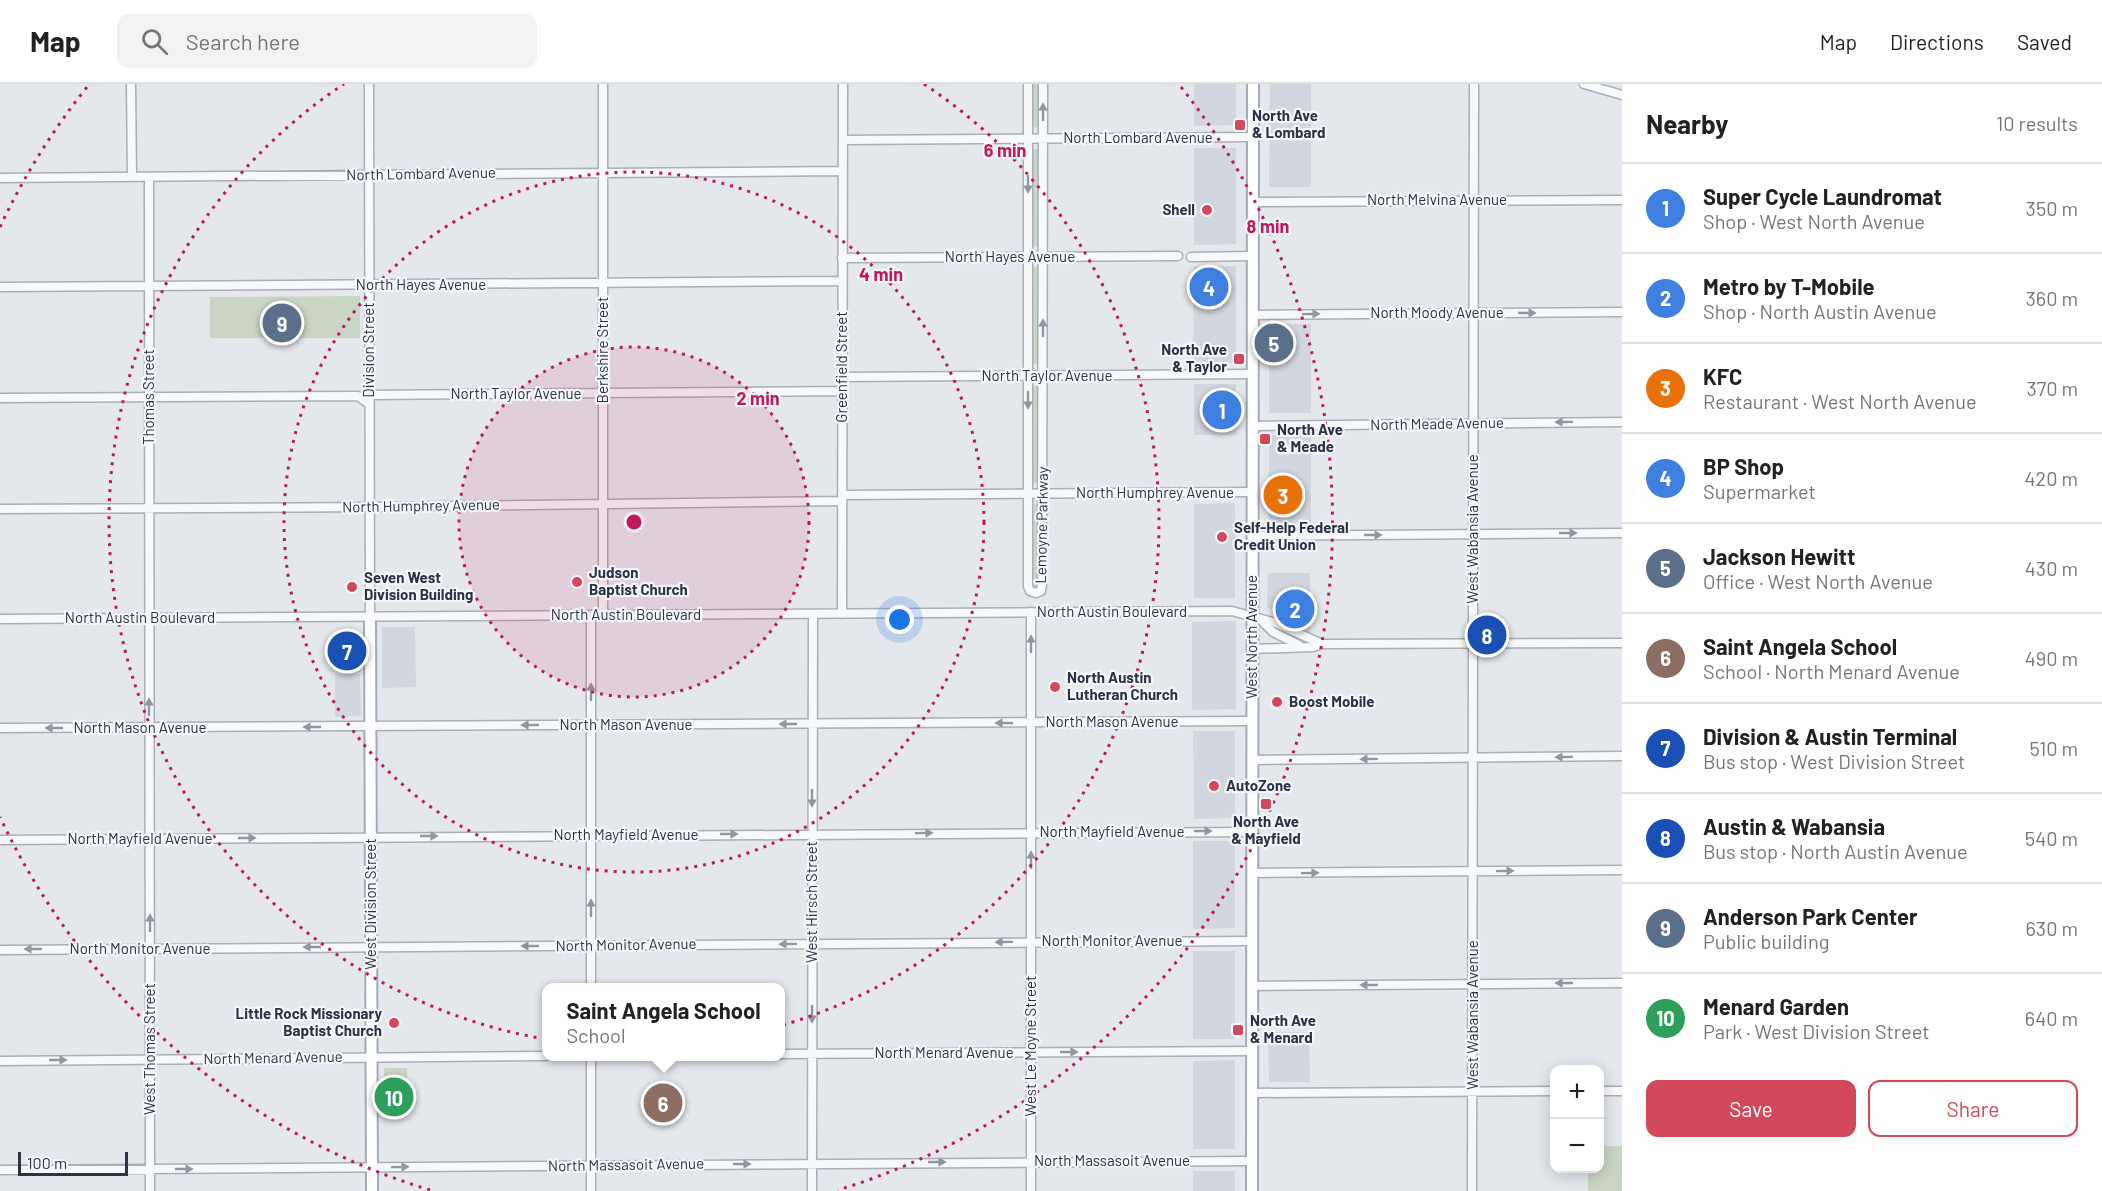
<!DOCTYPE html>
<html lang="en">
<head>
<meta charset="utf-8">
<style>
  :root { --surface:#fff; --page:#f2f2f2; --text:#222; --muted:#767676; --line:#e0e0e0; --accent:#d1495b }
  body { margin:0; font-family:Barlow,sans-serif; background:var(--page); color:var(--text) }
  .controls { position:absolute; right:18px; bottom:18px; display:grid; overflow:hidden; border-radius:12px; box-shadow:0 3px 15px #0003 }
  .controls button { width:54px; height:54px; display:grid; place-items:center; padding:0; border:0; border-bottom:2px solid var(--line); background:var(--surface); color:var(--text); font:30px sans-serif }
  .scale { position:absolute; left:18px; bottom:15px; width:110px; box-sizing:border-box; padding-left:6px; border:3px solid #2b3445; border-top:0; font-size:16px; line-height:21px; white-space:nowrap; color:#2b3445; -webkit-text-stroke:4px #f4f6f9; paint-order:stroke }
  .you { position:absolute; left:900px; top:536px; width:21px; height:21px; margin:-15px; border:4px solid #fff; border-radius:50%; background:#1a73e8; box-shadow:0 0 0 9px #1a73e833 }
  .badge { display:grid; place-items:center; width:39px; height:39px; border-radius:50%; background:var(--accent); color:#fff; font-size:20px; font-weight:700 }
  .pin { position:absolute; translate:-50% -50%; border:3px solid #fff; box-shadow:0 2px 6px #0006 }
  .popup { position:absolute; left:542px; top:899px; width:243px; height:78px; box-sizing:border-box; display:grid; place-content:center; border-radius:12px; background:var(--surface); filter:drop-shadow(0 2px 4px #0005); font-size:20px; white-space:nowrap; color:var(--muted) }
  .popup b { font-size:22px; color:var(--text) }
  .popup::after { content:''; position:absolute; left:50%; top:100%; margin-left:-12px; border:12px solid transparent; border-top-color:var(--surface) }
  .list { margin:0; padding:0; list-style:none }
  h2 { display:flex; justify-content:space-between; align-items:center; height:78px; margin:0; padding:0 24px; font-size:26px }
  h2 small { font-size:20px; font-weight:400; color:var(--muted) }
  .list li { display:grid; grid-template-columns:39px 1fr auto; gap:18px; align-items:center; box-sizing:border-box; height:90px; padding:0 24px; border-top:2px solid var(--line) }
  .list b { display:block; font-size:22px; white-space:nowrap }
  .list p { margin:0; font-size:20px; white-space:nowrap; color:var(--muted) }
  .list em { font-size:20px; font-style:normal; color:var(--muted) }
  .actions { display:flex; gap:12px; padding:18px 24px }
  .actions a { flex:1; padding:14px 0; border:2px solid var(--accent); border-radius:12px; text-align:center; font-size:21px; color:var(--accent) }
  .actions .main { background:var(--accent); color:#fff }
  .icon { flex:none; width:33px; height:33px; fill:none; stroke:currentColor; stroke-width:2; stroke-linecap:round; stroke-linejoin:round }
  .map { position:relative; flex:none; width:1622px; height:1107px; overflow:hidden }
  header { display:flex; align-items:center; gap:36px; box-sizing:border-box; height:84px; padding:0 30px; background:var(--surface); border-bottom:2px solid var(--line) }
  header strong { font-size:28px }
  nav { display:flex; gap:33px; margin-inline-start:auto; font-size:21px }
  .search { width:420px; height:54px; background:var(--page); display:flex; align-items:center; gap:15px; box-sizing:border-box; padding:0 21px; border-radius:12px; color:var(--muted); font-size:22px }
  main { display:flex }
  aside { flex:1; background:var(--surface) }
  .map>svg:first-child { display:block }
  .built { fill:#d2d6de }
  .green { fill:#c9d6c5 }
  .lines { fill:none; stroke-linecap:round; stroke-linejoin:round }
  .minor-casing { stroke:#a9aeb7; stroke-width:11 }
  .major-casing { stroke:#a3abb8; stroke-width:14 }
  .minor { stroke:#f7f8fa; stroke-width:8 }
  .major { stroke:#fff; stroke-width:10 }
  .oneway { fill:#9196a0 }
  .ring { fill:none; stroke:#c2185b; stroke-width:3; stroke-dasharray:3 6 }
  .poi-dot { fill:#d1495b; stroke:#f4f6f9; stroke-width:2 }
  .labels { text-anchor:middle; stroke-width:4.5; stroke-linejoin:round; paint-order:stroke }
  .poi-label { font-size:15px; font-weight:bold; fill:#2b3445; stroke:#f4f6f9; text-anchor:start }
  .street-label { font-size:15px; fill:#2b3445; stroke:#f4f6f9 }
  .centre { fill:#c2185b; stroke:#f4f6f9; stroke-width:3 }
  .ring-label { font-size:18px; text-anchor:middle; font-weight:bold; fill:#c2185b; stroke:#f4f6f9; stroke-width:4.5; stroke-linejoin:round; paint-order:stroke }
</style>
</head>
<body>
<header>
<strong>Map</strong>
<div class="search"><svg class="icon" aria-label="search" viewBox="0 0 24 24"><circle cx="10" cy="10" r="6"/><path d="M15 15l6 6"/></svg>Search here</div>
<nav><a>Map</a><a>Directions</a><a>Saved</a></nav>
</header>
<main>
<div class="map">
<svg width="1622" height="1107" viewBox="0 0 1622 1107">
  <rect width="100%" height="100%" fill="#e4e7ec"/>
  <path class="built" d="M1194,0H1236V41L1194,42Z
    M1270,0H1311V103H1269Z
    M1194,64H1236V160L1194,161Z
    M1194,182H1236V279H1193Z
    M1269,240H1311V329H1269Z
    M1194,300H1236V351H1194Z
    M1269,351H1311V439H1269Z
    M1235,419V514H1194V420Z
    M1268,489H1310V549L1267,523Z
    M1236,537V625L1192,626V538Z
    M382,543H415L416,603L382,604Z
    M335,590H360L361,632L335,633Z
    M1193,647H1235V734L1194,735Z
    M1193,757H1235V844L1193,845Z
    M1193,867H1235V955H1193Z
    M1268,948H1309L1310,998H1269Z
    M1235,976V1065H1193V977Z
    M1193,1087H1235V1107H1193Z"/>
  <path class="green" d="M1033,0H1041V44L1033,43Z
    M1032,65H1041V162H1032Z
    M1032,183H1041L1040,280H1032Z
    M360,212V254H210V213Z
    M1032,302H1041L1040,399H1032Z
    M1032,420H1040L1039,503L1036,504L1032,501Z
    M384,984H407V1002L403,1003V1024L384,1025Z
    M1600,1062H1622V1107H1588V1085L1600,1084Z"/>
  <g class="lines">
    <defs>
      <path id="minor" d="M131,0L132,93
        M369,0L370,533
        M603,0V531
        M1028,0V502L1030,507L1036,509L1041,507L1042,501L1043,0
        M1584,0L1622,11
        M843,56L1253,53
        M149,93L150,1107
        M0,94L842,87
        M1253,118L1622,116
        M1191,173L1252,172
        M842,174L1178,172
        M0,203L842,197
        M1252,231L1622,228
        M842,293L1252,290
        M369,311L842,307
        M0,314L358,312L369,320
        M1252,342L1622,338
        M842,411L1252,408
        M0,425L381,423L842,417
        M1252,452L1622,449
        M842,530L843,0
        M0,535L1232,527L1276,539L1322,560
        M1262,537L1273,548L1299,561
        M1252,565L1313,563L1322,560L1622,559
        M0,644L1252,637
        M1252,676L1622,672
        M0,756L1252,748
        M1252,789L1622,786
        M0,866L1252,857
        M1252,902L1622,899
        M591,904V531
        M780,970L1252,967
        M591,972V1107
        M0,977L546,972
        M1600,1007H1622
        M1252,1009L1554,1007
        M0,1086L1252,1077
        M812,1107L813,530
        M1031,1107V528
        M1472,1107L1474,0"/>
      <path id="major" d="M370,533L372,1107
        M1252,1107L1253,0"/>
    </defs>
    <use href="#minor" class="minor-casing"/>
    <use href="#major" class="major-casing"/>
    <use href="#minor" class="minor"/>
    <use href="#major" class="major"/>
  </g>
  <defs><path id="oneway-solid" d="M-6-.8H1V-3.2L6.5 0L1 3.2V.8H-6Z" transform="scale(1.5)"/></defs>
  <g class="oneway">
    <use href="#oneway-solid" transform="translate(1043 28) rotate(-90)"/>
    <use href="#oneway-solid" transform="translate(1028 100) rotate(90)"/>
    <use href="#oneway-solid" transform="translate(1527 229)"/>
    <use href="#oneway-solid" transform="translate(1311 230) rotate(-1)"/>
    <use href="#oneway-solid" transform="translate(1043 244) rotate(-90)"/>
    <use href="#oneway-solid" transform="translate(1028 316) rotate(90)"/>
    <use href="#oneway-solid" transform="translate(1564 338) rotate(179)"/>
    <use href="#oneway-solid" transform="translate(1568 449)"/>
    <use href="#oneway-solid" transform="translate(1373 451)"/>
    <use href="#oneway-solid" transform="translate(1031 560) rotate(-90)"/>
    <use href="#oneway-solid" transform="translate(591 608) rotate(-90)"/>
    <use href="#oneway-solid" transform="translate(149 623) rotate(-90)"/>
    <use href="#oneway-solid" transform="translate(1004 639) rotate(180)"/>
    <use href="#oneway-solid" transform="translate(788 640) rotate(180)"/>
    <use href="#oneway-solid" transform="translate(530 641) rotate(180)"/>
    <use href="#oneway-solid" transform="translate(312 643) rotate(180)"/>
    <use href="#oneway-solid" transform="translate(54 644) rotate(180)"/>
    <use href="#oneway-solid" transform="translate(1564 673) rotate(179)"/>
    <use href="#oneway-solid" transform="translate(1369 675) rotate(179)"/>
    <use href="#oneway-solid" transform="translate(812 714) rotate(90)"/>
    <use href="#oneway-solid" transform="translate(1203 747)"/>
    <use href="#oneway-solid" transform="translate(924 749) rotate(-1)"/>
    <use href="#oneway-solid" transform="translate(729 750)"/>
    <use href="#oneway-solid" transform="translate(429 752)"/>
    <use href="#oneway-solid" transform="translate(247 754)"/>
    <use href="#oneway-solid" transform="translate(1031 776) rotate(-90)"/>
    <use href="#oneway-solid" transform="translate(1505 787) rotate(-1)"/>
    <use href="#oneway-solid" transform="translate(1310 789) rotate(-1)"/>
    <use href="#oneway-solid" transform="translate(591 824) rotate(-90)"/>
    <use href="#oneway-solid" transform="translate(150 839) rotate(-90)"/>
    <use href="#oneway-solid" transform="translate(1004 858) rotate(179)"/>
    <use href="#oneway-solid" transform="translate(788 860) rotate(179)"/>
    <use href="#oneway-solid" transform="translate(530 862) rotate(180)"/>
    <use href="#oneway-solid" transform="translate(312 863) rotate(180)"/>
    <use href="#oneway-solid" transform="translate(33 865) rotate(180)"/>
    <use href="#oneway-solid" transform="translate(1564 899) rotate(180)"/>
    <use href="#oneway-solid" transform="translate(1369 901) rotate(180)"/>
    <use href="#oneway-solid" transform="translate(812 930) rotate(90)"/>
    <use href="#oneway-solid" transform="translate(1069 968)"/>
    <use href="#oneway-solid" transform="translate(58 976)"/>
    <use href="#oneway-solid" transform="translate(937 1078)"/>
    <use href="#oneway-solid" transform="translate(742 1080)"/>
    <use href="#oneway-solid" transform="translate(400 1083) rotate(-1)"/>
    <use href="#oneway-solid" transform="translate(184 1085)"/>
  </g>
  <circle cx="634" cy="438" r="175" fill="#c2185b" fill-opacity=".12"/>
  <g class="ring">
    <circle cx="634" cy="438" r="175"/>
    <circle cx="634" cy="438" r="350"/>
    <path d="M924 0A525 525 0 1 1 344 0"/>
    <path d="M430 1106A699 699 0 0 1 0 733M0 143A699 699 0 0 1 87 3M1181 3A699 699 0 0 1 838 1106"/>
  </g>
  <g class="poi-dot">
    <rect x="1234" y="35" width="12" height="12" rx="3"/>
    <circle cx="1207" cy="126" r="6"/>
    <rect x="1233" y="269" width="12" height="12" rx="3"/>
    <rect x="1259" y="349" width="12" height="12" rx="3"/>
    <circle cx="1222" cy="453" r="6"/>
    <circle cx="577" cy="498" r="6"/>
    <circle cx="352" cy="503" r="6"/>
    <circle cx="1055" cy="603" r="6"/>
    <circle cx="1277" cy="618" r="6"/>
    <circle cx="1214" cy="702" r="6"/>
    <rect x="1260" y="714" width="12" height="12" rx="3"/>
    <circle cx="394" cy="939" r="6"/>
    <rect x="1232" y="940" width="12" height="12" rx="3"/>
  </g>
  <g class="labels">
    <g class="poi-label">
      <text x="1252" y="37">North Ave<tspan x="1252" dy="17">&amp; Lombard</tspan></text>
      <text x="1195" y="131" text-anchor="end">Shell</text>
      <text x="1227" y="271" text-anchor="end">North Ave<tspan x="1227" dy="17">&amp; Taylor</tspan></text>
      <text x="1277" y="351">North Ave<tspan x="1277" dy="17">&amp; Meade</tspan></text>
      <text x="1234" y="449">Self-Help Federal<tspan x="1234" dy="17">Credit Union</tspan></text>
      <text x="589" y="494">Judson<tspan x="589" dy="17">Baptist Church</tspan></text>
      <text x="364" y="499">Seven West<tspan x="364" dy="17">Division Building</tspan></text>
      <text x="1067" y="599">North Austin<tspan x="1067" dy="17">Lutheran Church</tspan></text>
      <text x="1289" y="623">Boost Mobile</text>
      <text x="1226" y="707">AutoZone</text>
      <text x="1266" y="743" text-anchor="middle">North Ave<tspan x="1266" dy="17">&amp; Mayfield</tspan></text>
      <text x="382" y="935" text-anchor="end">Little Rock Missionary<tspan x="382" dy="17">Baptist Church</tspan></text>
      <text x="1250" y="942">North Ave<tspan x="1250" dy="17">&amp; Menard</tspan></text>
    </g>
    <g class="street-label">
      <text x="1138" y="59">North Lombard Avenue</text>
      <text transform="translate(421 90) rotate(-1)" y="5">North Lombard Avenue</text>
      <text x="1437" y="121">North Melvina Avenue</text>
      <text x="1010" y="178">North Hayes Avenue</text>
      <text x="421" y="206">North Hayes Avenue</text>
      <text x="1437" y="234">North Moody Avenue</text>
      <text transform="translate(369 266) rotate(-90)" y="5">Division Street</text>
      <text transform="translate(603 266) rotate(-90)" y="5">Berkshire Street</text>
      <text transform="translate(842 283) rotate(-90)" y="5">Greenfield Street</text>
      <text x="1047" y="297">North Taylor Avenue</text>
      <text x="516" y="315">North Taylor Avenue</text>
      <text transform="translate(149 313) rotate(-90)" y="5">Thomas Street</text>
      <text transform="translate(1437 340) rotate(-1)" y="5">North Meade Avenue</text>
      <text x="1155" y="414">North Humphrey Avenue</text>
      <text transform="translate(421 422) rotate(-1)" y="5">North Humphrey Avenue</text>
      <text transform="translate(1042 441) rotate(-89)" y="5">Lemoyne Parkway</text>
      <text transform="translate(1473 445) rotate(-90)" y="5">West Wabansia Avenue</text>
      <text x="1112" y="533">North Austin Boulevard</text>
      <text x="626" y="536">North Austin Boulevard</text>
      <text x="140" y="539">North Austin Boulevard</text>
      <text transform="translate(1252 553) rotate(-90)" y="5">West North Avenue</text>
      <text x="1112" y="643">North Mason Avenue</text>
      <text x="626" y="646">North Mason Avenue</text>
      <text x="140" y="649">North Mason Avenue</text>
      <text x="1112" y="753">North Mayfield Avenue</text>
      <text x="626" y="756">North Mayfield Avenue</text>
      <text x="140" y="760">North Mayfield Avenue</text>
      <text transform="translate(812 818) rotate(-90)" y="5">West Hirsch Street</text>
      <text transform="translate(371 820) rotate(-90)" y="5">West Division Street</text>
      <text x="1112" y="862">North Monitor Avenue</text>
      <text transform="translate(626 861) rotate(-1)" y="5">North Monitor Avenue</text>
      <text x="140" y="870">North Monitor Avenue</text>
      <text transform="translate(1473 931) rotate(-90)" y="5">West Wabansia Avenue</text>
      <text transform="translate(1031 962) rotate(-90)" y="5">West Le Moyne Street</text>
      <text transform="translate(150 965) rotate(-90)" y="5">West Thomas Street</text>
      <text x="944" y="974">North Menard Avenue</text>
      <text transform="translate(273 974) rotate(-1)" y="5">North Menard Avenue</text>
      <text x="1112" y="1082">North Massasoit Avenue</text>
      <text transform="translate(626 1081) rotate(-1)" y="5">North Massasoit Avenue</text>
    </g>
  </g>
  <circle cx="634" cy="438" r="9" class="centre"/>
  <g class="ring-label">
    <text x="1005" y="73">6 min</text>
    <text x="1268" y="149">8 min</text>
    <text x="881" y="197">4 min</text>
    <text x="758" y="321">2 min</text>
  </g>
</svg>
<div class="controls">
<button>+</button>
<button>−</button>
</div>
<div class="scale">100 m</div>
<div class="you"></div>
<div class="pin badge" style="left:1222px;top:326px;background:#3f7fe0">1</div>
<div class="pin badge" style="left:1295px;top:525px;background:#3f7fe0">2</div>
<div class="pin badge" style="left:1283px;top:411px;background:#e8710a">3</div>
<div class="pin badge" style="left:1209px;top:203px;background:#3f7fe0">4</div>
<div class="pin badge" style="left:1274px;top:259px;background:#5c6f8a">5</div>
<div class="pin badge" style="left:663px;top:1019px;background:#8d6e63">6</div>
<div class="popup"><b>Saint Angela School</b>School</div>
<div class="pin badge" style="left:347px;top:567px;background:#1a4fb4">7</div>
<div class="pin badge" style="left:1487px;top:551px;background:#1a4fb4">8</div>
<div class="pin badge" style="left:282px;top:239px;background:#5c6f8a">9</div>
<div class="pin badge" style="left:394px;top:1013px;background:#2e9e5b">10</div>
</div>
<aside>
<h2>Nearby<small>10 results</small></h2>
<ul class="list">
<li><span class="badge" style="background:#3f7fe0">1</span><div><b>Super Cycle Laundromat</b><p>Shop · West North Avenue</p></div><em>350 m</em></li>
<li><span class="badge" style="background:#3f7fe0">2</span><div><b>Metro by T-Mobile</b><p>Shop · North Austin Avenue</p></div><em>360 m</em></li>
<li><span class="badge" style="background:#e8710a">3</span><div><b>KFC</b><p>Restaurant · West North Avenue</p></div><em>370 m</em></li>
<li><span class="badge" style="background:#3f7fe0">4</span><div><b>BP Shop</b><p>Supermarket</p></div><em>420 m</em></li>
<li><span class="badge" style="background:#5c6f8a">5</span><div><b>Jackson Hewitt</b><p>Office · West North Avenue</p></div><em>430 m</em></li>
<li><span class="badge" style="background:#8d6e63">6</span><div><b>Saint Angela School</b><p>School · North Menard Avenue</p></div><em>490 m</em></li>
<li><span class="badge" style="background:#1a4fb4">7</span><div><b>Division &amp; Austin Terminal</b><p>Bus stop · West Division Street</p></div><em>510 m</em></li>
<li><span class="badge" style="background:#1a4fb4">8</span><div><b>Austin &amp; Wabansia</b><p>Bus stop · North Austin Avenue</p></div><em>540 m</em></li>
<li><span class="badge" style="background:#5c6f8a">9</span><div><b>Anderson Park Center</b><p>Public building</p></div><em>630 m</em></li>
<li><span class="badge" style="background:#2e9e5b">10</span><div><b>Menard Garden</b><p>Park · West Division Street</p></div><em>640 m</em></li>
</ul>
<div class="actions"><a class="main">Save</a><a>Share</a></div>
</aside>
</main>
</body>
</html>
